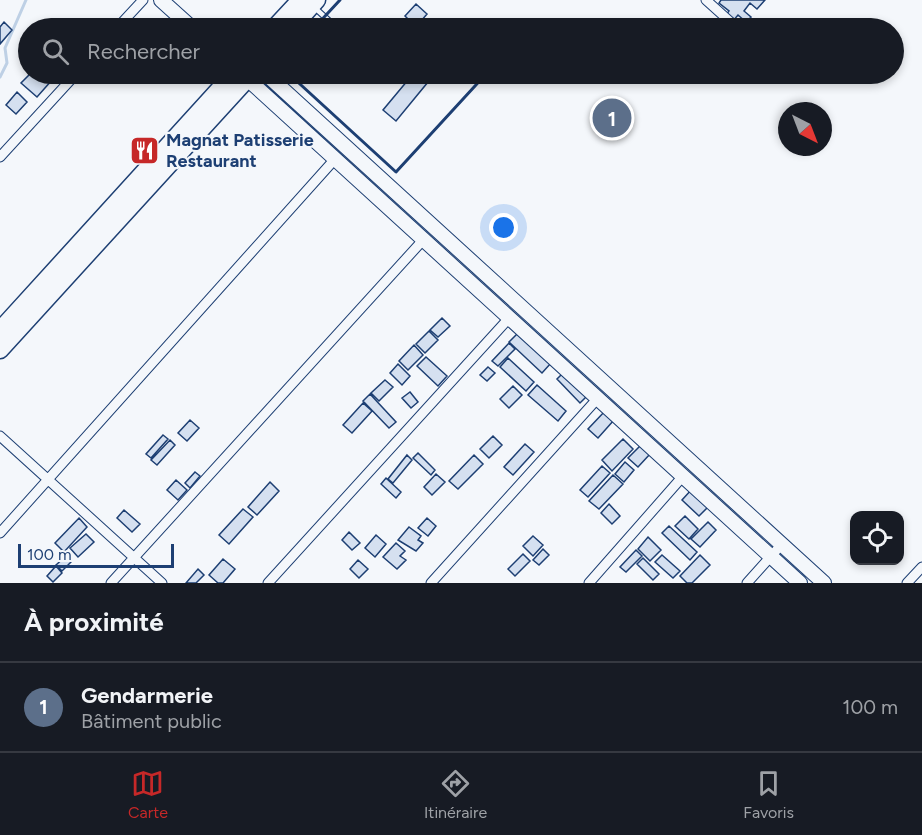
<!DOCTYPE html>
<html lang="fr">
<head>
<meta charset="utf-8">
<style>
  :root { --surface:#171b24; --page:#242831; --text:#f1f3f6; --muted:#9ea1a6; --line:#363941; --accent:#c62828 }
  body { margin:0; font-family:Figtree,sans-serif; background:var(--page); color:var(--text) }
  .controls { position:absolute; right:18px; bottom:18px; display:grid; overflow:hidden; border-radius:12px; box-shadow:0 3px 9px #0003 }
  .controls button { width:54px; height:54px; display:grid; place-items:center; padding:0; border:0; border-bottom:2px solid var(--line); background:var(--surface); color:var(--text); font:30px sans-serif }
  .compass { position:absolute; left:778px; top:102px; width:54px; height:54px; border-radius:50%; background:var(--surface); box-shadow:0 3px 9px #0003; rotate:138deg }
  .scale { position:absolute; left:18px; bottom:15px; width:156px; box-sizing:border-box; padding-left:6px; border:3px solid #1d3f73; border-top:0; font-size:16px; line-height:21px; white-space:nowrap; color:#1d3f73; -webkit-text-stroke:4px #f4f7fb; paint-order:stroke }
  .you { position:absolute; left:504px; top:228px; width:21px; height:21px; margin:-15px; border:4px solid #fff; border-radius:50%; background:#1a73e8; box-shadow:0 0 0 9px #1a73e833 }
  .badge { display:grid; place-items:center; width:39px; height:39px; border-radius:50%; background:var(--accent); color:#fff; font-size:20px; font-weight:700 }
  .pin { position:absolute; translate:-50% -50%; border:3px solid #fff; box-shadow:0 2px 6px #0006 }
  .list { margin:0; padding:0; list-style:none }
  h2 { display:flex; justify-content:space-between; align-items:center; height:78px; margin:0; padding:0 24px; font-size:26px }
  h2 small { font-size:20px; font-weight:400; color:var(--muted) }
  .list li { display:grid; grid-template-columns:39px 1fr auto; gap:18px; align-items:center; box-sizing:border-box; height:90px; padding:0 24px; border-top:2px solid var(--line) }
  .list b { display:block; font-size:22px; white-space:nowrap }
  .list p { margin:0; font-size:20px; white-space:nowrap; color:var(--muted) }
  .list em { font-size:20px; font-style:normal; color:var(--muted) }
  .icon { flex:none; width:33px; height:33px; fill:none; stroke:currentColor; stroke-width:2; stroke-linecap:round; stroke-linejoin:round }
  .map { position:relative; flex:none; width:922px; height:583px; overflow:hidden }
  .search { position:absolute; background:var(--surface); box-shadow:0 3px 9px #0003; left:18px; right:18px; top:18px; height:66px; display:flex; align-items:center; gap:15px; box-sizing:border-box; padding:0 21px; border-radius:33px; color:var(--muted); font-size:22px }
  .sheet { height:168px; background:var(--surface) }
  nav { display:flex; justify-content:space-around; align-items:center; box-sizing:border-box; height:84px; border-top:2px solid var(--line); background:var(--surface); font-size:16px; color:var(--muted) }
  nav a { display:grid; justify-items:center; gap:3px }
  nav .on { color:var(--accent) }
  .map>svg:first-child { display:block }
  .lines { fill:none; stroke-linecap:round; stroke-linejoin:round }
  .stream { stroke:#bed0e5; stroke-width:3 }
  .building { fill:#d5e0f0; stroke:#1d3f73; stroke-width:1.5 }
  .lane-casing { stroke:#1d3f73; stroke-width:7 }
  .street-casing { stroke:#1d3f73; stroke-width:11 }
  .secondary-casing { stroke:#1d3f73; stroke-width:16 }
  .highway-casing { stroke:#1d3f73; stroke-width:19 }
  .lane { stroke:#f4f7fb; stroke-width:4.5 }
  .street { stroke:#f4f7fb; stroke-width:9 }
  .secondary { stroke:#f4f7fb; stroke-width:14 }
  .highway { stroke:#f4f7fb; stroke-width:16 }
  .wall { stroke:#1d3f73; stroke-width:3 }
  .labels { text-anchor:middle; stroke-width:4.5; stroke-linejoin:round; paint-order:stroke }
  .poi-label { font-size:18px; font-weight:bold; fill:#1d3f73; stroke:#f4f7fb; text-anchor:start }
</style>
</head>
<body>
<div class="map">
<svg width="922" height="583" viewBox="0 0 922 583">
  <rect width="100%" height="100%" fill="#f4f7fb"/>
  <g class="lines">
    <path class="stream" d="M0,77L7,63L5,48L26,0"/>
  </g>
  <path class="building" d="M721,0H765L757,9L750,3L744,11L751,17L746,22L738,15L733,21L726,15L729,11L719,3Z
    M416,4L427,14L416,27L405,16Z
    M4,22L12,30L0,44V27Z
    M30,74H45L52,80L37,97L21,83Z
    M413,74H418L428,82L396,121L383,110Z
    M17,92L27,102L16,114L6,105Z
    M442,318L450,326L438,337L430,330Z
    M429,331L438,340L425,353L416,344Z
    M519,332L551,363L542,373L509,342Z
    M509,343L515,349L498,366L492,361Z
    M414,345L423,355L408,370L399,361Z
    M426,357L447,376L438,386L417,366Z
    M508,358L534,382L526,391L500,367Z
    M398,364L410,376L402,385L390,373Z
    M488,367L495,373L487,381L480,375Z
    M564,372L587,396L580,403L557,379Z
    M385,380L393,387L379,401L371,393Z
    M537,385L566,411L558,421L528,395Z
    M513,386L522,395L509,408L500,399Z
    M410,392L418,402L411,408L402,398Z
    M370,394L396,422L389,428L363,401Z
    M363,403L372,411L352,433L343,425Z
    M605,411L614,420L598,438L588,429Z
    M190,420L199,428L187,441L178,433Z
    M163,435L168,439L151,458L146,454Z
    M493,436L502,445L489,458L480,449Z
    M623,439L633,449L612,471L602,460Z
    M170,440L175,445L157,465L151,460Z
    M525,444L534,452L513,475L504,467Z
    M641,445L650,454L638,467L628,458Z
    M418,453L435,470L431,475L413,458Z
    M407,455L412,460L393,483L388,479Z
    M474,455L483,464L458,489L449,481Z
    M625,462L634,470L624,482L615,474Z
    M602,466L610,473L588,497L580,490Z
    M195,472L200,476L190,488L185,483Z
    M436,474L445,482L432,495L424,487Z
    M613,475L623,484L599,509L589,501Z
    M386,478L401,492L396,498L381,484Z
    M176,480L187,490L178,500L167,490Z
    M270,482L279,491L257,515L248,507Z
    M692,489L709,506L699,516L682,500Z
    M609,504L620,516L612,524L601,513Z
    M243,509L253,517L229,544L219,535Z
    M124,510L140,524L132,532L117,518Z
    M685,516L698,529L689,539L675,526Z
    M79,518L87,527L64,552L55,543Z
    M427,518L436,526L428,536L418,528Z
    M708,522L716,530L700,547L691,539Z
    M669,526L697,552L690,560L662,533Z
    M409,527L421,536L418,540L423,543L416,551L398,540Z
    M349,532L360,543L352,550L342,540Z
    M86,534L94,542L78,557L70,548Z
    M376,535L386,544L375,557L365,548Z
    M533,536L543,545L533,556L523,546Z
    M648,537L661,550L650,561L638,549Z
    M396,543L405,551L400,556L406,560L397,569L383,557Z
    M543,549L549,555L539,565L533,560Z
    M636,550L642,556L626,572L620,567Z
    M523,554L530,561L515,576L508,569Z
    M662,555L680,571L673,578L655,562Z
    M700,555L710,565L692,583H687L680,576Z
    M66,556L71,562L62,571L56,565Z
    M643,558L659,574L653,580L637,564Z
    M223,559L235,569L223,583H218L209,575Z
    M358,560L368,569L359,578L350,569Z
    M56,566L62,573L53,582L47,576Z
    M198,569L204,575L196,583H186Z"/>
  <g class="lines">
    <defs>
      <path id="lane" d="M315,8L337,28
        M363,74L376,78L384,74"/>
      <path id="street" d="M706,0L736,27
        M117,28L143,0
        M0,157L76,74
        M0,436L162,583
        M0,533L335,159
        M111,583L424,239
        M268,583L510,317
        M431,583L598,398
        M589,583L684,475
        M747,583L782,544
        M907,583L922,567"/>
      <path id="secondary" d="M161,0L192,28
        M242,74L800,583
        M266,74L824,583"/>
      <path id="highway" d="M274,28L300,0
        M292,28L317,0
        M0,330L233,74
        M0,350L252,74"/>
    </defs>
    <use href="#lane" class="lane-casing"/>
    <use href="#street" class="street-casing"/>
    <use href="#secondary" class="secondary-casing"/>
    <use href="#highway" class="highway-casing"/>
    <use href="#lane" class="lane"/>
    <use href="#street" class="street"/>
    <use href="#secondary" class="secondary"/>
    <use href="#highway" class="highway"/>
    <path class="wall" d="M314,28L340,0
      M289,74L396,172L486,74"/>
  </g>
  <defs>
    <symbol id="restaurant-square" viewBox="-11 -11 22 22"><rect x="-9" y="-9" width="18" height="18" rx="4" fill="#c62828" stroke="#f4f7fb"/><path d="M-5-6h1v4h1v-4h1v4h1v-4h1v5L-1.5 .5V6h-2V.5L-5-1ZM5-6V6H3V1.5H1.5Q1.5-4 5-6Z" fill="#fff"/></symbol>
  </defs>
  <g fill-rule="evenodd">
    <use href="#restaurant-square" x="128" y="134" width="33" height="33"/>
  </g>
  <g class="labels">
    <g class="poi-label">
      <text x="166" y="146">Magnat Patisserie<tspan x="166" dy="21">Restaurant</tspan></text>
    </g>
  </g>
</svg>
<div class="controls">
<button><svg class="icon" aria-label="locate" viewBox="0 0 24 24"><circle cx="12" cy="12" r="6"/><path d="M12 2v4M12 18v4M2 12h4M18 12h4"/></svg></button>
</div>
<svg class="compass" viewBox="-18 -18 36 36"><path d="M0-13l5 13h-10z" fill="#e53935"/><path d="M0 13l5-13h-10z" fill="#9ea1a6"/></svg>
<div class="scale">100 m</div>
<div class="you"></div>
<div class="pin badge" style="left:612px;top:118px;background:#5c6f8a">1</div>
<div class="search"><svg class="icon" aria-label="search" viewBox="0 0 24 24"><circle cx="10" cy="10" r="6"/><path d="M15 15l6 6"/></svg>Rechercher</div>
</div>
<section class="sheet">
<h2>À proximité<small></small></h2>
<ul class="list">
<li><span class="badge" style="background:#5c6f8a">1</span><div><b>Gendarmerie</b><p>Bâtiment public</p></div><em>100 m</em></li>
</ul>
</section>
<nav>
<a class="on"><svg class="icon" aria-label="map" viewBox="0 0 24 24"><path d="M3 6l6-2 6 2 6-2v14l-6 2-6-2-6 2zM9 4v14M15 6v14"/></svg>Carte</a>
<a><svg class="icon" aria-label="directions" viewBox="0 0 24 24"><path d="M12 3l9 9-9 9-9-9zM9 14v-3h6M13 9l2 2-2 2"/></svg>Itinéraire</a>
<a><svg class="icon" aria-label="saved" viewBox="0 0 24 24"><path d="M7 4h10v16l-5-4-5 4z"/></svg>Favoris</a>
</nav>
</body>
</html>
